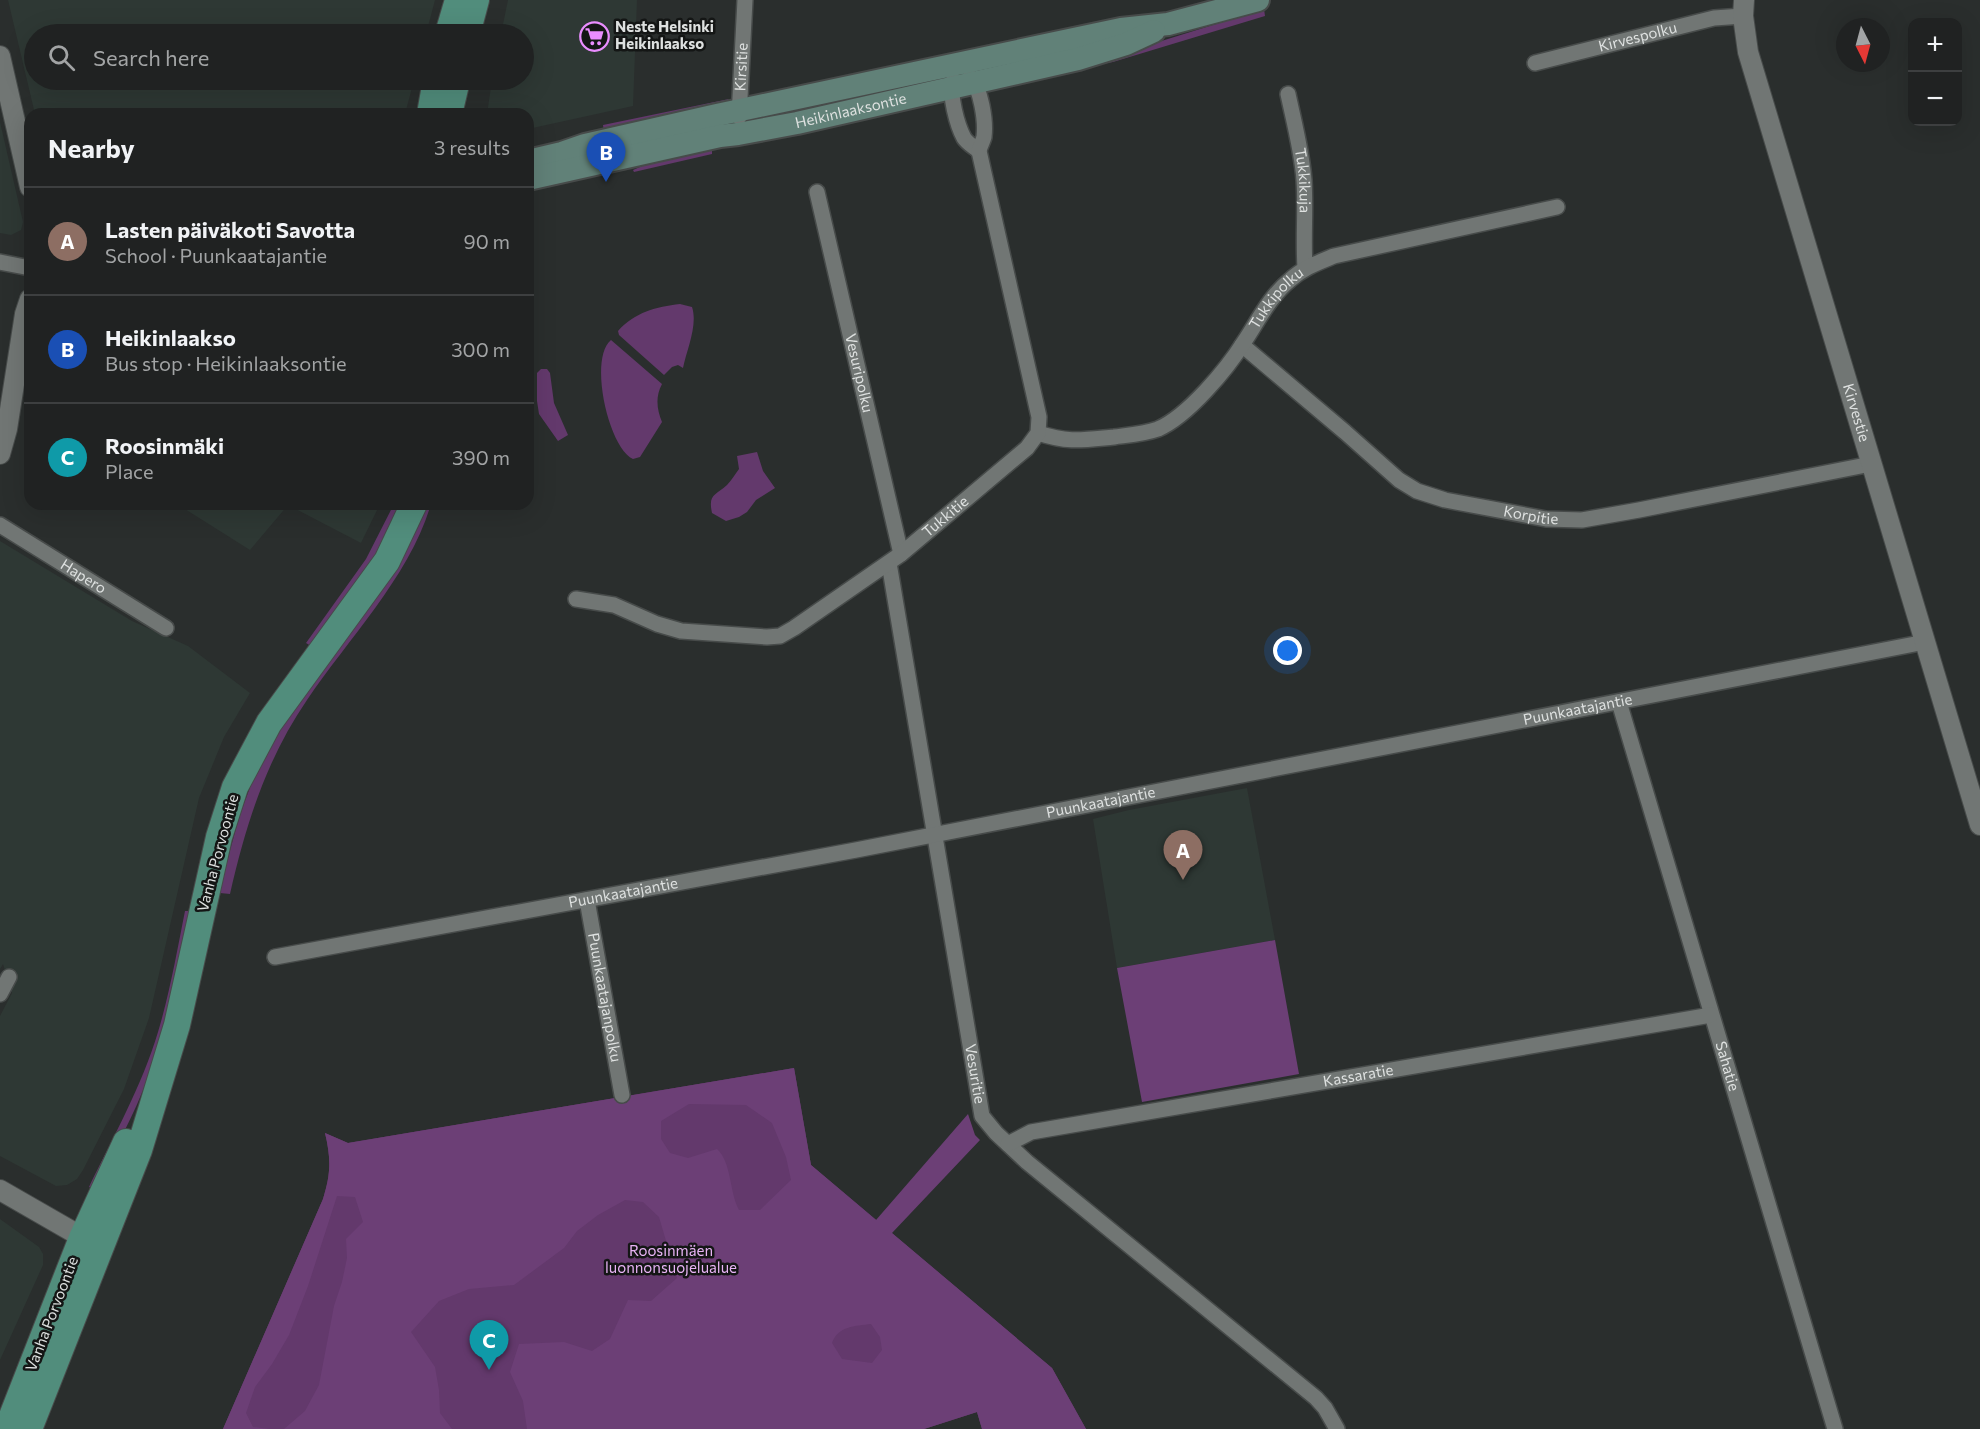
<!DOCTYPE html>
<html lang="en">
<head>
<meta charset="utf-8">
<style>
  :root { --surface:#202222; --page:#282a2a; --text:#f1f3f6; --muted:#a2a4a5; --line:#3d3f40; --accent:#e98dfe }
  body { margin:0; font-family:Commissioner,sans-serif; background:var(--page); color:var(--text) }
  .controls { position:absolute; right:18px; top:18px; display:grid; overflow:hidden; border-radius:12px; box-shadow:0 6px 24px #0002 }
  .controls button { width:54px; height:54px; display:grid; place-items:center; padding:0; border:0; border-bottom:2px solid var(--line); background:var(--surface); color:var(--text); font:30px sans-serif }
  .compass { position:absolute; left:1836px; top:18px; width:54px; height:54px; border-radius:50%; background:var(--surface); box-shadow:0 6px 24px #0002; rotate:174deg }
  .you { position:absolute; left:1288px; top:651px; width:21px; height:21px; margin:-15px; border:4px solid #fff; border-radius:50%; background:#1a73e8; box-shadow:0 0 0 9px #1a73e833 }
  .badge { display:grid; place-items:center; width:39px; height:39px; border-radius:50%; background:var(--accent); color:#fff; font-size:20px; font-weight:700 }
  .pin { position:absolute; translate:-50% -50px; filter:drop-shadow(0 2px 3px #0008) }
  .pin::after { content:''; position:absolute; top:32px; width:21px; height:18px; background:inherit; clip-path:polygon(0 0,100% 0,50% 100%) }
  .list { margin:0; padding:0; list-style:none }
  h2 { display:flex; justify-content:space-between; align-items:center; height:78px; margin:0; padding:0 24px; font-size:26px }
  h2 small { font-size:20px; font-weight:400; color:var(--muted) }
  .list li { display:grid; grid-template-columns:39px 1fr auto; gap:18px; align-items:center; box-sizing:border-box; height:108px; padding:0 24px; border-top:2px solid var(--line) }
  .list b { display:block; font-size:22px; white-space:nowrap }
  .list p { margin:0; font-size:20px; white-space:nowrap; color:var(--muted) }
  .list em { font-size:20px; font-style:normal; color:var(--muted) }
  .icon { flex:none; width:33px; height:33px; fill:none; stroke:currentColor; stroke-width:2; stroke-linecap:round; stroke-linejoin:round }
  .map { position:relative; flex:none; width:1980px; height:1429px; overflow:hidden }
  .search { position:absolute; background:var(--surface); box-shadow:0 6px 24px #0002; left:24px; top:24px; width:510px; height:66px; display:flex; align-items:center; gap:15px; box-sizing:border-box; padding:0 21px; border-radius:33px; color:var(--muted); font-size:22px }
  .panel { position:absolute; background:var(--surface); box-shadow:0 6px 24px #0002; left:24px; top:108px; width:510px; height:402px; border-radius:18px }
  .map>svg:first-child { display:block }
  .built { fill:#2e3834 }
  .green { fill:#63396c }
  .forest { fill:#6c3f76; fill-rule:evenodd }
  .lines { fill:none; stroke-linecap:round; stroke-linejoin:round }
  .minor-casing { stroke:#474b4a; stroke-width:18 }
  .tertiary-casing { stroke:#474b4a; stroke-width:22 }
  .secondary-casing { stroke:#474b4a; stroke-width:26 }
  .primary-casing { stroke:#474b4a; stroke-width:28 }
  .minor { stroke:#717674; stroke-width:15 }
  .tertiary { stroke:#717674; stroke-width:20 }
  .secondary { stroke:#618178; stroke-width:22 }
  .primary { stroke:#518d7c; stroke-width:26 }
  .labels { text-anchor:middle; stroke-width:5; stroke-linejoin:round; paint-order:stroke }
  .poi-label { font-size:15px; font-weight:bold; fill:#dee1e0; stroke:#141615; text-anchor:start }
  .street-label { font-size:15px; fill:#dee1e0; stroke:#141615 }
  .park-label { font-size:15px; fill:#e9b4f6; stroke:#141615 }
</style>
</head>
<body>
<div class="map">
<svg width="1980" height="1429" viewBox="0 0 1980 1429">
  <rect width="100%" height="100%" fill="#2a2e2d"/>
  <path class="built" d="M8,0H435L426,34H34V80H414L405,114H35Z
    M508,0H637L633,106L528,129V114H487L492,80H524V34H501Z
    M0,122L23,222L21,230L11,235L0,233Z
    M177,504H380L361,543L288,505L250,550Z
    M0,541L132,621L188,646L250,693L224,737L199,798L149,1018L124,1089L83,1170L77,1179L67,1185L56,1186L0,1156V1016L12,993L3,964L0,969Z
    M1247,788L1275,940L1117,968L1093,819L1129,810Z
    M0,1219L39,1247L43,1254V1265L0,1360Z"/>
  <path class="green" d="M1264,9L1265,16L1113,62L1082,68L1123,53Z
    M729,99L725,104L604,133L603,125Z
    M712,148V154L634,172L633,170L665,156Z
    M680,304L692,307C698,325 687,349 683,368L678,365L672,367L664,375L619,335L618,331C635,312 656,307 680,304Z
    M611,340L662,384C655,397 657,410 662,422L640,457L633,459C609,449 588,359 611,340Z
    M541,369H547L550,373L554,403L568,435L558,441L539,414L537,401V373Z
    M757,452L763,471L775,488L756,500L747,512L739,517L726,521L712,513C708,494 715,496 727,485C732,480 735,474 739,469L737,456Z
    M394,504H400L373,563L311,646L306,643L366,559Z
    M425,504H431C410,576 348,639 307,700C266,760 246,824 230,894L220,893C231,843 243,796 267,750Z
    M185,911H191C179,967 167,1023 148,1077C134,1116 113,1153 94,1189L89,1187C113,1137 142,1086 158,1032C170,992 177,951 185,911Z
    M794,1068L811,1165L1052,1368L1086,1429H982L977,1412L924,1429H223L323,1199C331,1174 331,1158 325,1133L348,1143Z"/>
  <path class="forest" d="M1275,940L1299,1074L1142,1102L1117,968Z
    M794,1068L811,1165L876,1220L968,1114L975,1135L980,1140L892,1233L1052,1368L1086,1429H982L977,1412L924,1429H527L523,1401L510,1372L519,1344L564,1342L592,1351L610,1339L628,1300L651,1301L677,1278L659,1217L643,1202L625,1200L598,1215L577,1231L564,1248L514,1285L469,1289L439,1301L411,1332L435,1367L439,1390L440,1413L452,1429H284L305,1411L319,1385L334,1306L342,1282L347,1258L346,1239L363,1222L355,1197L337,1196L308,1286L289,1335L272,1364L255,1387L246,1413L253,1427L270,1429H223L323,1199C331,1174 331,1158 325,1133L348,1143ZM689,1104L746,1105L772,1123L786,1157L791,1180L760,1210H739C729,1191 732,1163 717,1149L688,1158L670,1153L661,1139V1121ZM871,1324L880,1337L882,1350L872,1363L842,1359L832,1343C838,1326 855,1326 871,1324Z"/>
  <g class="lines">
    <defs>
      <g id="minor">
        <path id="s1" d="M1535,63L1714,18L1743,16"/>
        <path d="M953,81C949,95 957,125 964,138C967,143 974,147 979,151"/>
        <path id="s2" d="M1288,94C1294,122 1302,152 1304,180C1306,210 1303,238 1305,268"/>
        <path id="s3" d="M739,117L745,0"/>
        <path id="s4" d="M817,192L901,554"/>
        <path d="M0,262L30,268"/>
        <path id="s5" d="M1242,345L1345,432L1399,480L1417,491L1445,500L1546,519L1582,520L1639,510L1871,464"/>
        <path id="s6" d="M1038,433C1069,443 1082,440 1114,437C1129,435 1144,434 1158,429C1188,416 1227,369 1244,342C1258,321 1270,296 1290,280C1303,268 1317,263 1334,256L1557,207"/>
        <path id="s7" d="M0,525L166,628"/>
        <path id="s8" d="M889,563L982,1116L996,1133L1027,1162L1316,1398L1325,1408L1337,1429"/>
        <path id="s9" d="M576,599L614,605L657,624L681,631L767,637L780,636L794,628L901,554L1027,448L1038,433L1039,417L979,151C980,146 983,141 984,137C986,121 981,88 970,77"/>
        <path id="s10" d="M1619,702L1835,1429"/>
        <path id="s11" d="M587,900L622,1095"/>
        <path id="s12" d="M275,957L856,850L1925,642"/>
        <path d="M0,994L9,977"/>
        <path id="s13" d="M1008,1144L1031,1132L1711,1015"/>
      </g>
      <g id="tertiary">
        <path id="s14" d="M1744,0L1743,16L1748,52L1980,825"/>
        <path d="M0,56L30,187"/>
        <path d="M0,454L7,429L25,314L30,299"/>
        <path d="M0,1190L94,1244"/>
      </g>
      <g id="secondary">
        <path d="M528,161L562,153L585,145L717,115L1121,29L1168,24L1258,0"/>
        <path id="s15" d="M528,179L720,136L738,134L797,123L1078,59L1126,44L1154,31"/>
      </g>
      <path id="primary" d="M448,34L458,0
        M467,34L476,0
        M430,114L436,80
        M449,114L457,80
        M7,1429L82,1238L126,1142
        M29,1429L139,1150L177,1025L219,837L235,787L269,723L387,561L414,504"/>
    </defs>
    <use href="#minor" class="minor-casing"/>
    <use href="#tertiary" class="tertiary-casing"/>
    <use href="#secondary" class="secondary-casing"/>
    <use href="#primary" class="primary-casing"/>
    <use href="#minor" class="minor"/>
    <use href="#tertiary" class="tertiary"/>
    <use href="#secondary" class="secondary"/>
    <use href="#primary" class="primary"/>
  </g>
  <defs>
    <symbol id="supermarket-ring" viewBox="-11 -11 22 22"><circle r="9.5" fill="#141615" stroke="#e98dfe" stroke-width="1.5"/><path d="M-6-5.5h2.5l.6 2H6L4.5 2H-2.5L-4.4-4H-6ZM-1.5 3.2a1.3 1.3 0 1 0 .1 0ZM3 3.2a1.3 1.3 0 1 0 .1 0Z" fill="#e98dfe"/></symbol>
  </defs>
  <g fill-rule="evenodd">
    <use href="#supermarket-ring" x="578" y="20" width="33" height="33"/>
  </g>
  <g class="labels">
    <g class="poi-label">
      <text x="615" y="32">Neste Helsinki<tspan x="615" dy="17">Heikinlaakso</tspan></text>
    </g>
    <g class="street-label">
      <text dy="5" stroke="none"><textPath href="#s1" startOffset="106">Kirvespolku</textPath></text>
      <text dy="5" stroke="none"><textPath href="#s3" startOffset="50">Kirsitie</textPath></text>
      <text dy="5" stroke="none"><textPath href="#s15" startOffset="330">Heikinlaaksontie</textPath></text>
      <text dy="5" stroke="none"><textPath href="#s2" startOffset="88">Tukkikuja</textPath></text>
      <text dy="5" stroke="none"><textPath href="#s6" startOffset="300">Tukkipolku</textPath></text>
      <text dy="5" stroke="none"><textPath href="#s4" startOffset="186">Vesuripolku</textPath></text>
      <text dy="5" stroke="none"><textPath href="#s14" startOffset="429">Kirvestie</textPath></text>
      <text dy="5" stroke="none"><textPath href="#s5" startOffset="345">Korpitie</textPath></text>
      <text dy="5" stroke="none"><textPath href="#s9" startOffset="414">Tukkitie</textPath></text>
      <text dy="5" stroke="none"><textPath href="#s7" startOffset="98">Hapero</textPath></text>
      <text dy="5" stroke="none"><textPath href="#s12" startOffset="1326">Puunkaatajantie</textPath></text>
      <text dy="5" stroke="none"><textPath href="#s12" startOffset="840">Puunkaatajantie</textPath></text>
      <text transform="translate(218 853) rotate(-75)" y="5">Vanha Porvoontie</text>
      <text dy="5" stroke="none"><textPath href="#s12" startOffset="354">Puunkaatajantie</textPath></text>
      <text dy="5" stroke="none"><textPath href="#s11" startOffset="99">Puunkaatajanpolku</textPath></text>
      <text dy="5" stroke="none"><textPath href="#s10" startOffset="380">Sahatie</textPath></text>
      <text dy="5" stroke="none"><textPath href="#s8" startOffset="518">Vesuritie</textPath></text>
      <text dy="5" stroke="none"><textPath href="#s13" startOffset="358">Kassaratie</textPath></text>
      <text transform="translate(52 1314) rotate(-69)" y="5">Vanha Porvoontie</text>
    </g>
    <g class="park-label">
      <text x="671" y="1256">Roosinmäen<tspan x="671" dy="17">luonnonsuojelualue</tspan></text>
    </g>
  </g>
</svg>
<div class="controls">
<button>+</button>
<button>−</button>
</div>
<svg class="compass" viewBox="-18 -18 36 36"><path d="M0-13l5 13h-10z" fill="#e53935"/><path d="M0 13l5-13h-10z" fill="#a2a4a5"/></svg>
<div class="you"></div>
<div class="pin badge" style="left:1183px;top:880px;background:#8d6e63">A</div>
<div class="pin badge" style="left:606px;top:182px;background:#1a4fb4">B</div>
<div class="pin badge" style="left:489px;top:1370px;background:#0f9aa8">C</div>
<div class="search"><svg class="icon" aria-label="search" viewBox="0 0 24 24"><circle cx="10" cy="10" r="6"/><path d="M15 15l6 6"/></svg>Search here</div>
<section class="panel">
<h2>Nearby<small>3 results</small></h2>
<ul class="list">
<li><span class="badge" style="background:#8d6e63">A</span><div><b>Lasten päiväkoti Savotta</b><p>School · Puunkaatajantie</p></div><em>90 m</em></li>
<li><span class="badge" style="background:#1a4fb4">B</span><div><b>Heikinlaakso</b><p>Bus stop · Heikinlaaksontie</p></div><em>300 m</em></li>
<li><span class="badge" style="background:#0f9aa8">C</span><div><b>Roosinmäki</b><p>Place</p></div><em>390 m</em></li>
</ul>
</section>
</div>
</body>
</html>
